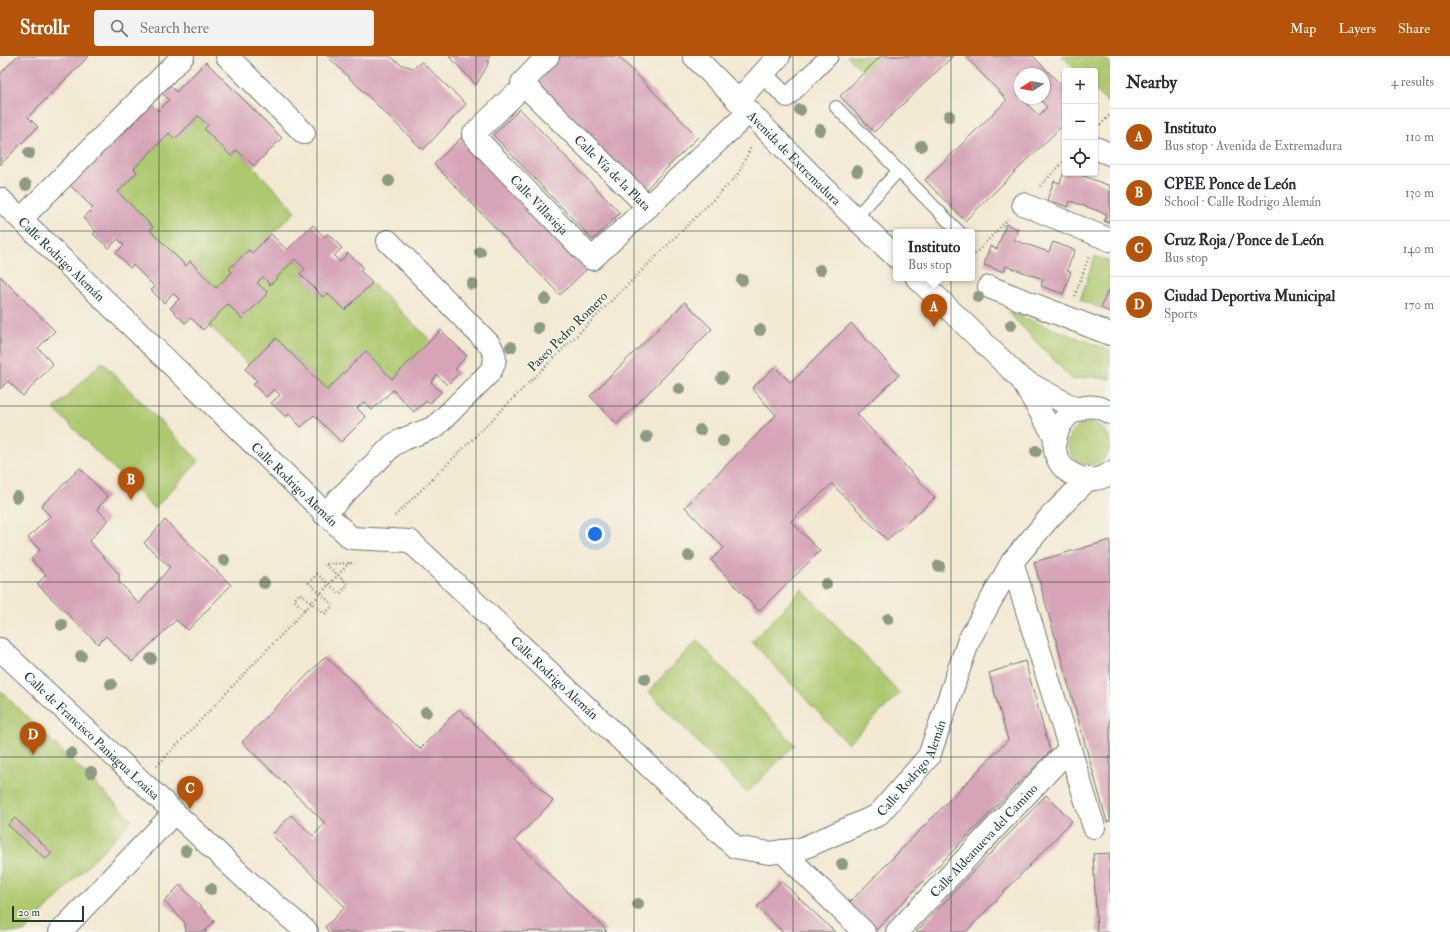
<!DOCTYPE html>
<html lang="en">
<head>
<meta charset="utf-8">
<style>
  :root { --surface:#fff; --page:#f2f2f3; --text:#2b2b33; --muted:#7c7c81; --line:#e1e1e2; --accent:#b45309 }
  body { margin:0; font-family:"IM FELL Double Pica",serif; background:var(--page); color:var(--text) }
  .controls { position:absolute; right:12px; top:12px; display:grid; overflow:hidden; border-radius:4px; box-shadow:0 1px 3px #0004 }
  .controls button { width:36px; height:36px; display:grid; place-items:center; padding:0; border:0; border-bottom:1px solid var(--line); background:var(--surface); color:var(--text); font:20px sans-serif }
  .compass { position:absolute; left:1014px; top:12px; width:36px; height:36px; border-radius:50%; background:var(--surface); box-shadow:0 1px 3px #0004; rotate:259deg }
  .scale { position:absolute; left:12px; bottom:10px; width:72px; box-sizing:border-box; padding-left:4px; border:2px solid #1f3d34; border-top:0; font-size:11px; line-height:14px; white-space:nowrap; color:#1f3d34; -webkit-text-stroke:3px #f7f3e8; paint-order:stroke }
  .you { position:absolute; left:595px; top:478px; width:14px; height:14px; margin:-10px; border:3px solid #fff; border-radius:50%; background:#1a73e8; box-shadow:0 0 0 6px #1a73e833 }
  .badge { display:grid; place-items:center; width:26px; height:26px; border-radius:50%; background:var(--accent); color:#fff; font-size:13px; font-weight:700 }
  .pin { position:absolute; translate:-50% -33px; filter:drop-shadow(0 1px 2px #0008) }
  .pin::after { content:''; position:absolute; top:21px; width:14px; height:12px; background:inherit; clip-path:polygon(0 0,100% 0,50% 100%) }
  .popup { position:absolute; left:893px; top:173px; width:82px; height:52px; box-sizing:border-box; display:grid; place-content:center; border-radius:4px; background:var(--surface); filter:drop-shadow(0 1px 3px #0005); font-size:13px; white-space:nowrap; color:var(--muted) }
  .popup b { font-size:15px; color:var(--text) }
  .popup::after { content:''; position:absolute; left:50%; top:100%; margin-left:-8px; border:8px solid transparent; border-top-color:var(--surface) }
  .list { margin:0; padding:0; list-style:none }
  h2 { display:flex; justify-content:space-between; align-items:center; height:52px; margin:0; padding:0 16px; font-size:17px }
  h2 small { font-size:13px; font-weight:400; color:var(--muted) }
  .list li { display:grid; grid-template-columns:26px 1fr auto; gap:12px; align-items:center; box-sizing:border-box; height:56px; padding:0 16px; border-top:1px solid var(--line) }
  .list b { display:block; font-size:15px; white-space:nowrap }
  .list p { margin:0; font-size:13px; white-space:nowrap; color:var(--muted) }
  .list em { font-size:13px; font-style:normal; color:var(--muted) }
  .icon { flex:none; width:22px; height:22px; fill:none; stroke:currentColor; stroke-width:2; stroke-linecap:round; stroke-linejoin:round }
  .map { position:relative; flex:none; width:1110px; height:876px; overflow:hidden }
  header { display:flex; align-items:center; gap:24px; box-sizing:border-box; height:56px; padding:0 20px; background:var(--accent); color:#fff }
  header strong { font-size:19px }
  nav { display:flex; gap:22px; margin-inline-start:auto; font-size:14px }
  .search { width:280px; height:36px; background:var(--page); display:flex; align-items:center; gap:10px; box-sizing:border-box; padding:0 14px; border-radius:4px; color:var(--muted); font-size:15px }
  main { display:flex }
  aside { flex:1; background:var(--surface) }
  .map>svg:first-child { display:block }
  .green { fill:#adc970; stroke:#668352 }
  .building { fill:#d6a3b7; fill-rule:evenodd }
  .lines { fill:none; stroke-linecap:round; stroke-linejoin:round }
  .service-casing { stroke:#69796c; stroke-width:14 }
  .pedestrian-casing { stroke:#69796c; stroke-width:20 }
  .minor-casing { stroke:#69796c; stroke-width:24 }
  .path { stroke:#69796c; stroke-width:2.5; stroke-dasharray:1 3; stroke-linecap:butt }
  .service { stroke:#fff; stroke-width:12 }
  .pedestrian { stroke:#fff; stroke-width:18 }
  .minor { stroke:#fff; stroke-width:22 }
  .tree { fill:#8e9a82 }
  .grid { fill:none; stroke:#1f3d34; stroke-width:1; stroke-opacity:0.55 }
  .labels { text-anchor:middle; stroke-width:3; stroke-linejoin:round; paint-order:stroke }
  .street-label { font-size:13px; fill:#1f3d34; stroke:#f7f3e8 }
</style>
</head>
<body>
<header>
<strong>Strollr</strong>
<div class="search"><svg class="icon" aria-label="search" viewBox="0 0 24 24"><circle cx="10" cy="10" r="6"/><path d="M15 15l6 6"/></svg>Search here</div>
<nav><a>Map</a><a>Layers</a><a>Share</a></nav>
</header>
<main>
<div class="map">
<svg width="1110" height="876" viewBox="0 0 1110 876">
  <rect width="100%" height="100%" fill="#f7f3e8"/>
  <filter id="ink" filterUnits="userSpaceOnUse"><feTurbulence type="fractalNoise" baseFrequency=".025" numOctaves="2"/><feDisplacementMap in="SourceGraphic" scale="8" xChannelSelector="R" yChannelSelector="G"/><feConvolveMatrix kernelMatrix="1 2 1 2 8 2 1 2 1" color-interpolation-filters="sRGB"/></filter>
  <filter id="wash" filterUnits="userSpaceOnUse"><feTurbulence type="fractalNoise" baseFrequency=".012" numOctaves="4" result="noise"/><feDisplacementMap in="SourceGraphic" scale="16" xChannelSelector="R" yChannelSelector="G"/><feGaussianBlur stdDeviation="0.9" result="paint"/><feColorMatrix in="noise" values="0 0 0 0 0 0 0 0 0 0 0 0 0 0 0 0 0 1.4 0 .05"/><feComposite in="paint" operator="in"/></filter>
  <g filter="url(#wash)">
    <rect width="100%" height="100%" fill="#f3e9d3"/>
    <path class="green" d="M847,0H881L864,17Z
      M1062,0H1097L1110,6V49L1095,34V15H1077Z
      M198,60L231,100L237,94L296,155L252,197L248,194L229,212L232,216L216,232L190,205L186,210L150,174L153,171L118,136L137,116L134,113L169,77L175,83Z
      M1095,200L1110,206V234H1108L1101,252L1080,244Z
      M295,203L305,213L300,218L323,241L327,237L345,254L372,227L431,285L392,323L365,296L327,334L276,282L249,309L208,268L228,248L242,262L267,237L257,227L263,221L271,228Z
      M1008,256L1110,294V323L1090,321L1073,324Z
      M102,306L199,405L154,453L54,353Z
      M1068 388a21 21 0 1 1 42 0a21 21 0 1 1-42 0Z
      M802,533L900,637L848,688L752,586Z
      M697,585L795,689L747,737L648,635Z
      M0,634L132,764L24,876H0Z"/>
    <g id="blocks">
      <path class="building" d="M17,0H89L28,61L38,71L0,109V18Z
        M327,0H390L400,8L413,12L422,6L466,48L423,94Z
        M449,0H490L487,10L476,29Z
        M555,0H618L698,81L641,138L530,25Z
        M881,0H953L874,76L840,40Z
        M965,0H1033L1065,33V67L965,165L925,124L1007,44ZM1020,18H1044V42H1038L1047,51L1039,60L1015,36L1020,31Z
        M206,6L282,82L254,110L237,94L231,100L204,73L208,69L198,60L175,83L169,77L134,113L137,116L118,136L153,171L150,174L186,210L190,205L216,232L232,216L229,213L249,194L252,197L271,178L287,194L313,169L324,181L328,178L342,192L334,200L340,206L348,197L363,211L360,214L372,227L345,254L327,237L323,241L300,218L305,213L295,203L270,229L263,221L257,227L268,237L242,263L228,248L203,274L191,262L185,267L170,252L179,243L173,237L164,247L151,234L155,231L133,209L130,212L116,197L124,189L118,183L109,192L93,178L96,175L83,162L93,152L68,127L118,75L122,79L143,57L141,55L149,46L158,55L169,44L160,35L168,27L176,36Z
        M520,53L620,157L593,184L493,79Z
        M461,82L587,213L560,239L434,108Z
        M1065,114V117H1078V118L1110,130V167L1104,165L1107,158L1070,145L1068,151L1047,144L1054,125L1060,127Z
        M1006,168L1018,173L1014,184L1049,196L1053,186L1075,194L1067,214L1071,216L1063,238L1041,230L1043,223L1006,210L1004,216L984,209L990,190L997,193Z
        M0,220L55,275L38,292L53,308L23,340L8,325L0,333Z
        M1108,234H1110V256L1101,252Z
        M685,246L712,273L617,368L590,340Z
        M851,267L899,319L857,358L935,442L887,484L832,428L791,465L820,495L759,555L711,504L724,492L685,451L776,359L752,332L775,311L791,327Z
        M441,274L467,300L455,313L459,317L447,329L437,319L431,326L441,336L429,348L426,345L414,356L393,334L372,354L364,346L357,352L366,361L341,386L314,359L301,371L289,358L286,361L271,347L280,339L274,333L266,341L253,328L257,325L245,313L276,282L327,334L366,295L392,323Z
        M80,412L108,441L97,453L108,464L89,485L119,518V526L139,548L170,511L144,487L165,464L231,529L188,574L176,564L132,606L106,580L98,588L37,528L46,519L31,503L40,494L28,482L50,460L41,450Z
        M1110,484V765L1107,766L1034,506Z
        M326,600L420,693L459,653L553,745L515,784L607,875L329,876L325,871L345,851L272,779L291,759L313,780L325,767L242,686Z
        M1025,605L1050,695L876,874L849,847L1008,684L989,617Z
        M1046,739L1072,765L966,876H916Z
        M15,762L52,797L46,803L8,769Z
        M1110,797V876H1097L1093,798Z
        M781,825L835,876H783L757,851Z
        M180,829L214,865L205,875L207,876H186L185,867L164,845Z"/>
    </g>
  </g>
  <g filter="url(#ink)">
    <use href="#blocks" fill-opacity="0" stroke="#69796c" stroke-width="1"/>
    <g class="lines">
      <defs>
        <path id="service" d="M836,51L959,176
          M856,161L898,115"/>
        <path id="pedestrian" d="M763,18L787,42L829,0"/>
        <g id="minor">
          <path d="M227,0L304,77"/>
          <path id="s1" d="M548,0L522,27L648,151"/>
          <path id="s2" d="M694,0L821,129L896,201"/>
          <path id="s3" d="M513,40L473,79L592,203L749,56"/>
          <path d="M738,45L779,0"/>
          <path d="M1095,92L1110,98"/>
          <path id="s4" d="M0,143L351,482L410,485L735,791L769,797L801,793L878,759L929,700L969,584L1012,506L1050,461L1088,423"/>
          <path d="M1023,148L1110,184"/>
          <path d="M21,163L183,0"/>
          <path d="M917,222L1021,323L1055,381"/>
          <path d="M989,231L1110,278"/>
          <path d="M1021,323L1078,354"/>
          <path d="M1110,357C1068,329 1028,400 1078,421C1088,425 1100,424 1110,417"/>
          <path d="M324,458L393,389L404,383L435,371L489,317C497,306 496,300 490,289L388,185"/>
          <path d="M1012,506L1094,771"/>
          <path id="s5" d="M0,593L254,831L307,876"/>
          <path d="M782,795L864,876"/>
          <path d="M60,876L174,757"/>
          <path id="s6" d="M897,876L1070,692"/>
        </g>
      </defs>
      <use href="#service" class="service-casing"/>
      <use href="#pedestrian" class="pedestrian-casing"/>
      <use href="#minor" class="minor-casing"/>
      <path class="path" d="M1100,69L1110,59
        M1040,130L1065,104
        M972,201L1008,163
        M1075,240L1089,200
        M395,460L737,120L751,91
        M305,554L351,505
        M157,710L305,554L294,544L300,537L325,558L333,549L309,527L317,518L340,538L348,528L325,508L355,507"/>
      <use href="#service" class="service"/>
      <use href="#pedestrian" class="pedestrian"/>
      <use href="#minor" class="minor"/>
    </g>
    <g class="tree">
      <circle cx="800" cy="54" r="6"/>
      <circle cx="949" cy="60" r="6"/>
      <circle cx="820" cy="74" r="6"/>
      <circle cx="921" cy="90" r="6"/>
      <circle cx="29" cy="97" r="6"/>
      <circle cx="857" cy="115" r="6"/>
      <circle cx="389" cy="125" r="6"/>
      <circle cx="26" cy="129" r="6"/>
      <circle cx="480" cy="196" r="6"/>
      <circle cx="820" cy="214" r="6"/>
      <circle cx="742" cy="224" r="6"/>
      <circle cx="472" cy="228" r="6"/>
      <circle cx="978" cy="241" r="6"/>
      <circle cx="545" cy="243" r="6"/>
      <circle cx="1011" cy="269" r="6"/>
      <circle cx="538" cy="272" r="6"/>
      <circle cx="760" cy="274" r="6"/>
      <circle cx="511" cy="291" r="6"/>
      <circle cx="722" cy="322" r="6"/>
      <circle cx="679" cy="333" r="6"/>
      <circle cx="700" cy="374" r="6"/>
      <circle cx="647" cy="381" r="6"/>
      <circle cx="723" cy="385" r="6"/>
      <circle cx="1036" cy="395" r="6"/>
      <circle cx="17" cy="441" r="6"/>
      <circle cx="689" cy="500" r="6"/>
      <circle cx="224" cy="504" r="6"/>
      <circle cx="939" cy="510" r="6"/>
      <circle cx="264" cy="527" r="6"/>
      <circle cx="826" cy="528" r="6"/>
      <circle cx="888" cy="563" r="6"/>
      <circle cx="62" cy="569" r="6"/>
      <circle cx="81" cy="600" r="6"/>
      <circle cx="151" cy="603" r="6"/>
      <circle cx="645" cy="623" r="6"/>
      <circle cx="111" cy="628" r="6"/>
      <circle cx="426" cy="656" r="6"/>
      <circle cx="71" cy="697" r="6"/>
      <circle cx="91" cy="716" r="6"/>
      <circle cx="186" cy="795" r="6"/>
      <circle cx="842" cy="808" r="6"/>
      <circle cx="211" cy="833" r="6"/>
      <circle cx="638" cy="848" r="6"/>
    </g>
  </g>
  <path class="grid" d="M159,0V876M317,0V876M476,0V876M634,0V876M793,0V876M951,0V876M0,175H1110M0,350H1110M0,526H1110M0,701H1110"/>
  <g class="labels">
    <g class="street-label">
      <text dy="5" stroke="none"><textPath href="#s2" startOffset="143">Avenida de Extremadura</textPath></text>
      <text dy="5" stroke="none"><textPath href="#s1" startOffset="165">Calle Vía de la Plata</textPath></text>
      <text dy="5" stroke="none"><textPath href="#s3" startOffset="152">Calle Villavieja</textPath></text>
      <text dy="5" stroke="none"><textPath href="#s4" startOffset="86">Calle Rodrigo Alemán</textPath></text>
      <text transform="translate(567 275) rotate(-45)" y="5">Paseo Pedro Romero</text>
      <text dy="5" stroke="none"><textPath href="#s4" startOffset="410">Calle Rodrigo Alemán</textPath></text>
      <text dy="5" stroke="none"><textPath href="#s4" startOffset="746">Calle Rodrigo Alemán</textPath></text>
      <text dy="5" stroke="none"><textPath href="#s5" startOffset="126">Calle de Francisco Paniagua Loaisa</textPath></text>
      <text dy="5" stroke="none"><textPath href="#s4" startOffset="1203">Calle Rodrigo Alemán</textPath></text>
      <text dy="5" stroke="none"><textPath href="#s6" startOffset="126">Calle Aldeanueva del Camino</textPath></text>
    </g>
  </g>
</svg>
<div class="controls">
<button>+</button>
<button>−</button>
<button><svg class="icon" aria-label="locate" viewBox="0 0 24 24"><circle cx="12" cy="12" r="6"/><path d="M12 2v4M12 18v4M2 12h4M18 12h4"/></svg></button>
</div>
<svg class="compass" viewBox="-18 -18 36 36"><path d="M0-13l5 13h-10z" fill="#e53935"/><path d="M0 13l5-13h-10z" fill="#7c7c81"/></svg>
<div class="scale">20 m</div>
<div class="you"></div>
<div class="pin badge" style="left:934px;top:271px">A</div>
<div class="popup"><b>Instituto</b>Bus stop</div>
<div class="pin badge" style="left:131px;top:444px">B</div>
<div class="pin badge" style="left:190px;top:753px">C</div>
<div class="pin badge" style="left:33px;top:699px">D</div>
</div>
<aside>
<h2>Nearby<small>4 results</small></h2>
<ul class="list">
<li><span class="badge">A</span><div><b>Instituto</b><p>Bus stop · Avenida de Extremadura</p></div><em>110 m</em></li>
<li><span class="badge">B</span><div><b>CPEE Ponce de León</b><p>School · Calle Rodrigo Alemán</p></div><em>130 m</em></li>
<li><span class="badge">C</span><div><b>Cruz Roja / Ponce de León</b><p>Bus stop</p></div><em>140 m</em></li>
<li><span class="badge">D</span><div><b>Ciudad Deportiva Municipal</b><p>Sports</p></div><em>170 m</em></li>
</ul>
</aside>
</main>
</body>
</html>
